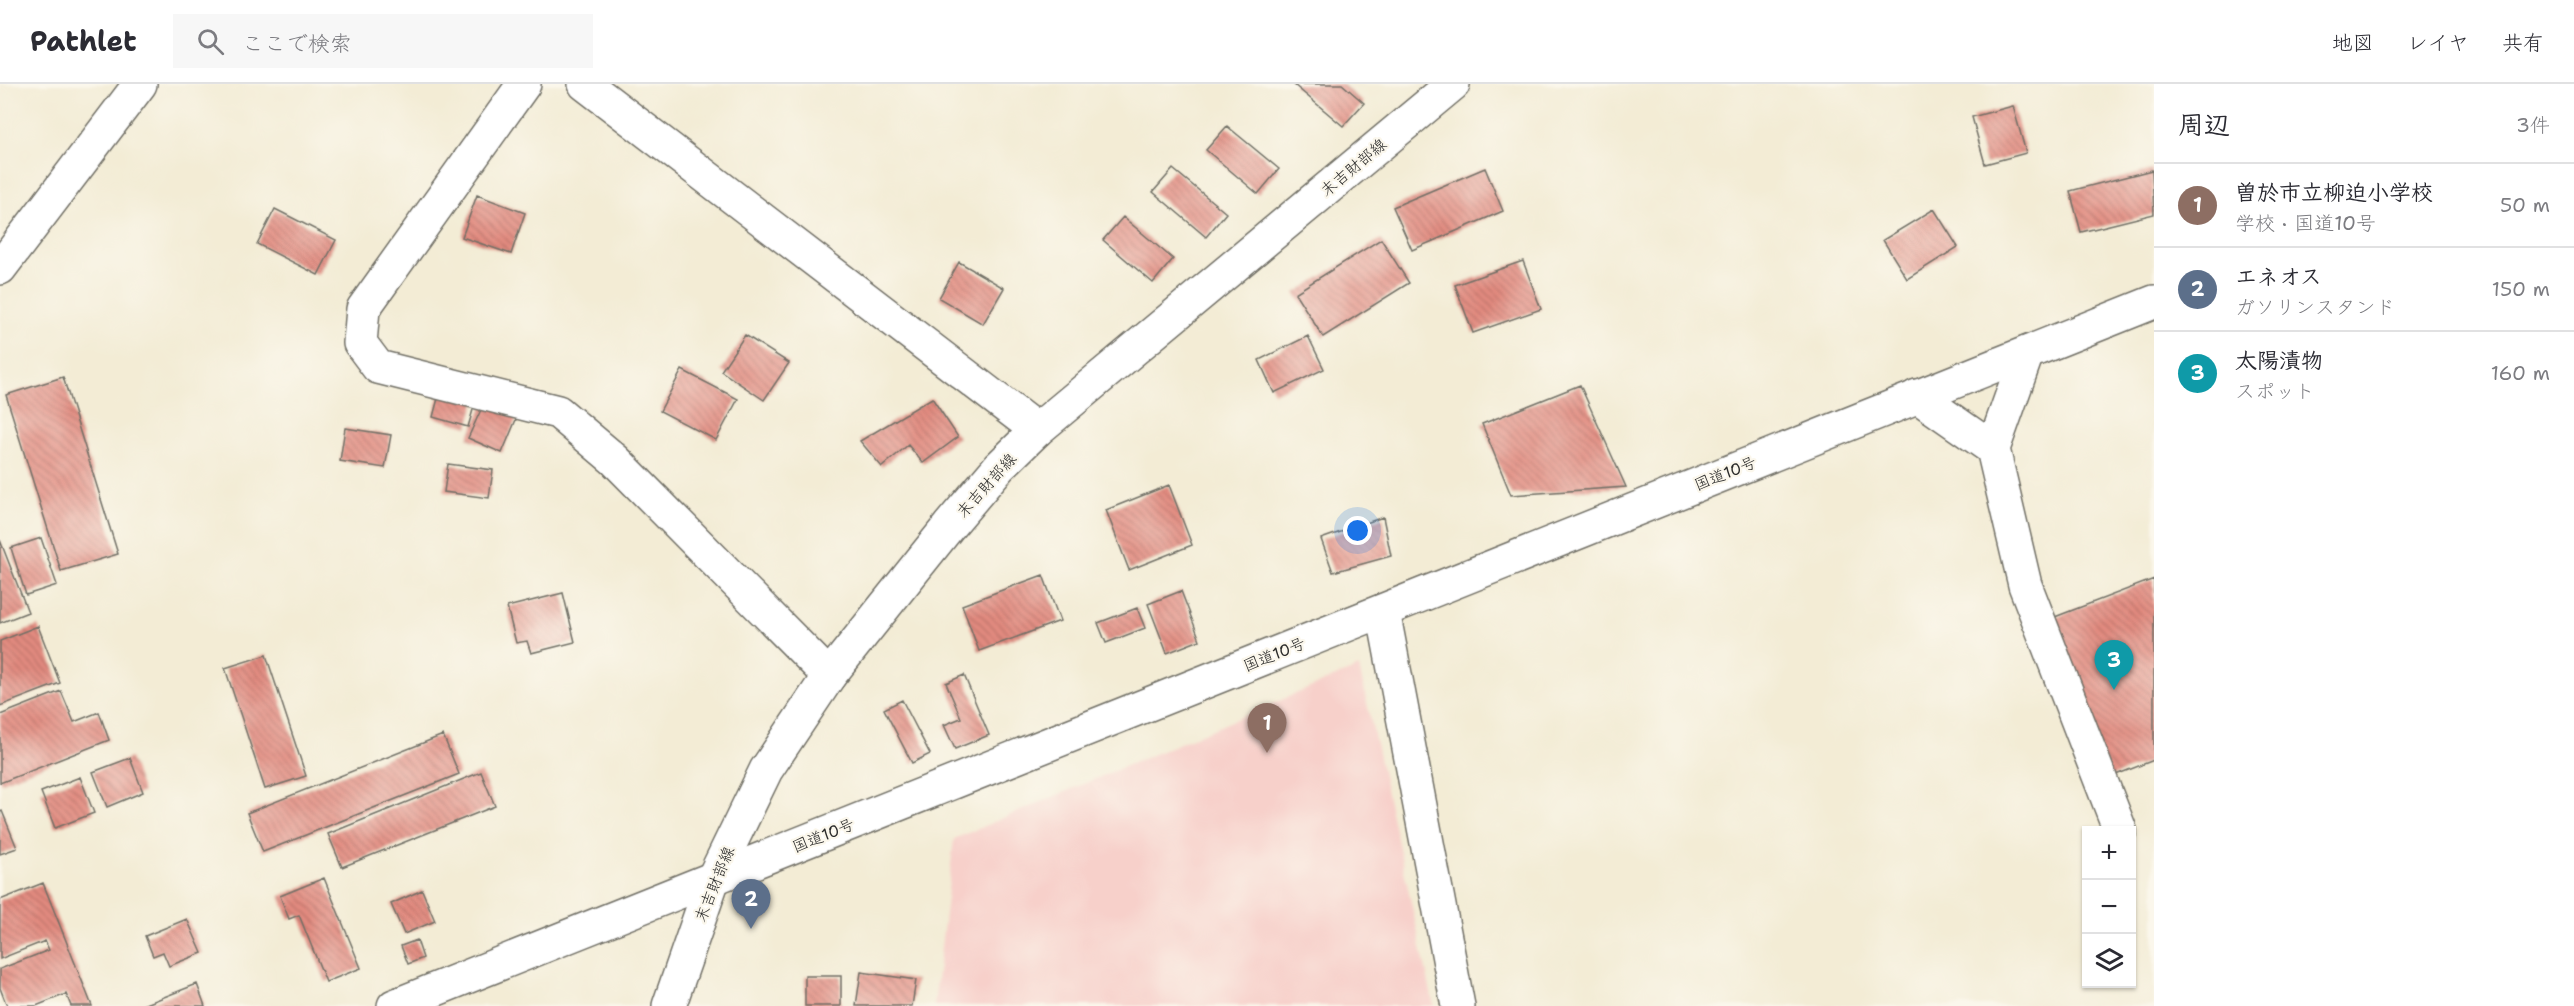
<!DOCTYPE html>
<html lang="ja">
<head>
<meta charset="utf-8">
<style>
  :root { --surface:#fff; --page:#f7f7f7; --text:#2b2b33; --muted:#7c7c81; --line:#e1e1e2; --accent:#b5179e }
  body { margin:0; font-family:"Shantell Sans","Klee One",sans-serif; background:var(--page); color:var(--text) }
  .controls { position:absolute; right:18px; bottom:18px; display:grid; overflow:hidden; border-radius:0px; box-shadow:0 2px 4px #0004 }
  .controls button { width:54px; height:54px; display:grid; place-items:center; padding:0; border:0; border-bottom:2px solid var(--line); background:var(--surface); color:var(--text); font:30px sans-serif }
  .you { position:absolute; left:1358px; top:447px; width:21px; height:21px; margin:-15px; border:4px solid #fff; border-radius:50%; background:#1a73e8; box-shadow:0 0 0 9px #1a73e833 }
  .badge { display:grid; place-items:center; width:39px; height:39px; border-radius:50%; background:var(--accent); color:#fff; font-size:20px; font-weight:700 }
  .pin { position:absolute; translate:-50% -50px; filter:drop-shadow(0 2px 3px #0008) }
  .pin::after { content:''; position:absolute; top:32px; width:21px; height:18px; background:inherit; clip-path:polygon(0 0,100% 0,50% 100%) }
  .list { margin:0; padding:0; list-style:none }
  h2 { display:flex; justify-content:space-between; align-items:center; height:78px; margin:0; padding:0 24px; font-size:26px }
  h2 small { font-size:20px; font-weight:400; color:var(--muted) }
  .list li { display:grid; grid-template-columns:39px 1fr auto; gap:18px; align-items:center; box-sizing:border-box; height:84px; padding:0 24px; border-top:2px solid var(--line) }
  .list b { display:block; font-size:22px; white-space:nowrap }
  .list p { margin:0; font-size:20px; white-space:nowrap; color:var(--muted) }
  .list em { font-size:20px; font-style:normal; color:var(--muted) }
  .icon { flex:none; width:33px; height:33px; fill:none; stroke:currentColor; stroke-width:2; stroke-linecap:round; stroke-linejoin:round }
  .map { position:relative; flex:none; width:2154px; height:922px; overflow:hidden }
  header { display:flex; align-items:center; gap:36px; box-sizing:border-box; height:84px; padding:0 30px; background:var(--surface); border-bottom:2px solid var(--line) }
  header strong { font-size:28px }
  nav { display:flex; gap:33px; margin-inline-start:auto; font-size:21px }
  .search { width:420px; height:54px; background:var(--page); display:flex; align-items:center; gap:15px; box-sizing:border-box; padding:0 21px; border-radius:0px; color:var(--muted); font-size:22px }
  main { display:flex }
  aside { flex:1; background:var(--surface) }
  .map>svg:first-child { display:block }
  .built { fill:#f7d0ca }
  .building { fill:url(#building-back-hatch) }
  .lines { fill:none; stroke-linecap:round; stroke-linejoin:round }
  .minor-casing { stroke:#716f66; stroke-width:36 }
  .major-casing { stroke:#716f66; stroke-width:36 }
  .highway-casing { stroke:#716f66; stroke-width:36 }
  .minor { stroke:#fff; stroke-width:33 }
  .major { stroke:#fff; stroke-width:33 }
  .highway { stroke:#fff; stroke-width:33 }
  .labels { text-anchor:middle; stroke-width:4.5; stroke-linejoin:round; paint-order:stroke }
  .street-label { font-size:16px; fill:#2b2b2b; stroke:#fbf7ec }
</style>
</head>
<body>
<header>
<strong>Pathlet</strong>
<div class="search"><svg class="icon" aria-label="search" viewBox="0 0 24 24"><circle cx="10" cy="10" r="6"/><path d="M15 15l6 6"/></svg>ここで検索</div>
<nav><a>地図</a><a>レイヤ</a><a>共有</a></nav>
</header>
<main>
<div class="map">
<svg width="2154" height="922" viewBox="0 0 2154 922">
  <defs>
    <pattern id="building-back-hatch" width="6" height="6" patternUnits="userSpaceOnUse" patternTransform="scale(1.5)"><rect width="6" height="6" fill="#e28a7f"/><path d="M-1 5l2 2M0 0l6 6M5-1l2 2" fill="none" stroke="#b77168"/></pattern>
  </defs>
  <rect width="100%" height="100%" fill="#fbf7ec"/>
  <filter id="ink" filterUnits="userSpaceOnUse"><feTurbulence type="fractalNoise" baseFrequency=".0167" numOctaves="2"/><feDisplacementMap in="SourceGraphic" scale="12" xChannelSelector="R" yChannelSelector="G"/><feConvolveMatrix kernelMatrix="1 2 1 2 8 2 1 2 1" color-interpolation-filters="sRGB"/></filter>
  <filter id="wash" filterUnits="userSpaceOnUse"><feTurbulence type="fractalNoise" baseFrequency=".008" numOctaves="4" result="noise"/><feDisplacementMap in="SourceGraphic" scale="24" xChannelSelector="R" yChannelSelector="G"/><feGaussianBlur stdDeviation="1.35" result="paint"/><feColorMatrix in="noise" values="0 0 0 0 0 0 0 0 0 0 0 0 0 0 0 0 0 1.4 0 .05"/><feComposite in="paint" operator="in"/></filter>
  <g filter="url(#wash)">
    <rect width="100%" height="100%" fill="#f3ecd5"/>
    <path class="built" d="M1359,583L1434,922H934L954,755Z"/>
    <g id="blocks">
      <path class="building" d="M1293,0H1342L1364,19L1343,42Z
        M2013,22L2026,69L1985,80L1972,33Z
        M1227,42L1279,85L1258,110L1206,66Z
        M1485,84L1503,127L1412,166L1393,123Z
        M1173,85L1226,129L1206,153L1153,108Z
        M2152,86L2154,130L2081,148L2070,107Z
        M477,111L525,129L511,170L462,153Z
        M275,125L336,156L318,191L257,160Z
        M1934,125L1958,163L1907,195L1883,156Z
        M1123,133L1173,175L1153,199L1103,156Z
        M1381,155L1409,199L1323,253L1295,209Z
        M1523,177L1541,225L1473,249L1455,201Z
        M959,178L1004,204L983,240L939,214Z
        M745,251L789,279L764,316L721,287Z
        M1308,252L1324,285L1274,309L1259,276Z
        M682,286L738,315L716,356L660,327Z
        M63,293L118,470L61,487L6,311Z
        M1580,301L1626,403L1511,411L1482,340Z
        M441,303L477,312L468,343L433,333Z
        M932,314L958,353L923,379L908,361L882,383L860,357Z
        M485,317L518,331L502,369L468,354Z
        M345,344L391,351L385,384L340,377Z
        M448,380L493,386L489,414L444,408Z
        M1169,401L1192,461L1129,486L1106,426Z
        M1383,433L1391,472L1333,488L1321,455Z
        M41,454L57,501L26,511L11,464Z
        M0,456L28,528L0,539Z
        M1043,491L1060,537L979,567L962,521Z
        M2154,495V676L2108,694L2047,536Z
        M1181,507L1200,556L1167,569L1148,520Z
        M563,509L575,558L531,569L527,557L516,559L507,523Z
        M1137,524L1145,544L1106,559L1098,539Z
        M38,542L60,599L0,622V557Z
        M266,571L306,692L265,705L225,584Z
        M964,591L989,651L955,665L944,641L961,634L946,599Z
        M61,607L74,638L99,628L109,656L0,699V631Z
        M902,616L930,670L912,679L884,625Z
        M443,651L459,690L263,768L247,729Z
        M130,674L143,708L107,723L93,688Z
        M481,688L495,722L342,783L328,750Z
        M80,693L94,729L55,744L41,708Z
        M2,727L17,764L0,770V728Z
        M324,794L361,884L326,898L299,831L289,835L280,812Z
        M43,799L92,922H71L66,910L36,922H7L0,904V885L49,866L45,857L0,875V816Z
        M422,806L435,837L404,850L391,820Z
        M187,835L202,869L169,882L163,868L153,872L145,852Z
        M417,856L423,874L408,880L401,862Z
        M861,888L916,896L912,922H856Z
        M805,892H841V922H805Z
        M197,900L205,922H141Z"/>
    </g>
  </g>
  <g filter="url(#ink)">
    <use href="#blocks" fill-opacity="0" stroke="#716f66" stroke-width="1.5"/>
    <g class="lines">
      <defs>
        <path id="minor" d="M524,0L363,225L360,259L378,283L558,328L615,376L829,592
          M585,0L1037,346
          M0,184L140,0
          M1917,312L1993,365L2025,501L2120,746
          M1993,365L2027,269
          M1383,527L1458,922"/>
        <path id="major" d="M669,922L713,795L766,686L829,592L949,442L999,383L1037,346L1453,0"/>
        <path id="highway" d="M394,922L2154,218"/>
      </defs>
      <use href="#minor" class="minor-casing"/>
      <use href="#major" class="major-casing"/>
      <use href="#highway" class="highway-casing"/>
      <use href="#minor" class="minor"/>
      <use href="#major" class="major"/>
      <use href="#highway" class="highway"/>
    </g>
  </g>
  <g class="labels">
    <g class="street-label">
      <text transform="translate(1353 83) rotate(-40)" y="6">末吉財部線</text>
      <text transform="translate(1725 389) rotate(-22)" y="6">国道10号</text>
      <text transform="translate(986 401) rotate(-48)" y="6">末吉財部線</text>
      <text transform="translate(1274 570) rotate(-22)" y="6">国道10号</text>
      <text transform="translate(823 751) rotate(-22)" y="6">国道10号</text>
      <text transform="translate(714 800) rotate(-68)" y="6">末吉財部線</text>
    </g>
  </g>
</svg>
<div class="controls">
<button>+</button>
<button>−</button>
<button><svg class="icon" aria-label="layers" viewBox="0 0 24 24"><path d="M12 4l9 5-9 5-9-5zM3 14l9 5 9-5"/></svg></button>
</div>
<div class="you"></div>
<div class="pin badge" style="left:1267px;top:669px;background:#8d6e63">1</div>
<div class="pin badge" style="left:751px;top:845px;background:#5c6f8a">2</div>
<div class="pin badge" style="left:2114px;top:606px;background:#0f9aa8">3</div>
</div>
<aside>
<h2>周辺<small>3件</small></h2>
<ul class="list">
<li><span class="badge" style="background:#8d6e63">1</span><div><b>曽於市立柳迫小学校</b><p>学校 · 国道10号</p></div><em>50 m</em></li>
<li><span class="badge" style="background:#5c6f8a">2</span><div><b>エネオス</b><p>ガソリンスタンド</p></div><em>150 m</em></li>
<li><span class="badge" style="background:#0f9aa8">3</span><div><b>太陽漬物</b><p>スポット</p></div><em>160 m</em></li>
</ul>
</aside>
</main>
</body>
</html>
